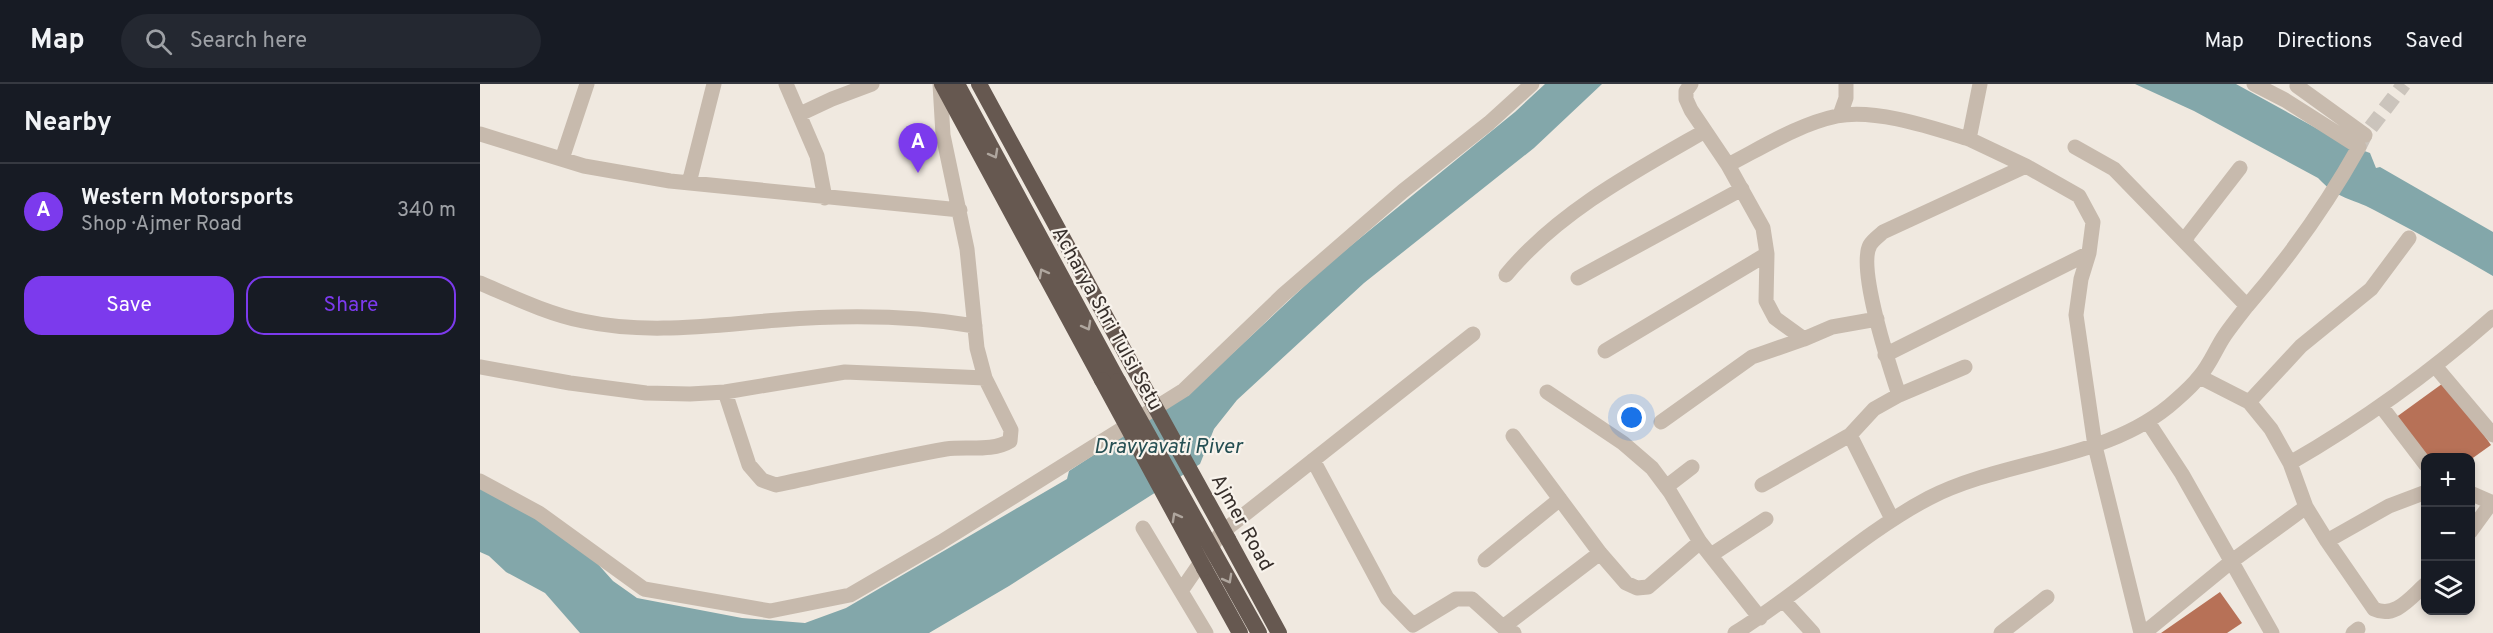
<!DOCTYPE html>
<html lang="en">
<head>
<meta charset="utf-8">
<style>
  :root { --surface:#171b24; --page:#242831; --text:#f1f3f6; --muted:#9ea1a6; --line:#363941; --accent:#7c3aed }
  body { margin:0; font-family:Overpass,sans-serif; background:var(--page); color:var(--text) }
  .controls { position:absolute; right:18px; bottom:18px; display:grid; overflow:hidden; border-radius:12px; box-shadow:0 3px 9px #0003 }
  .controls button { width:54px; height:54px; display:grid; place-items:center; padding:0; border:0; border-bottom:2px solid var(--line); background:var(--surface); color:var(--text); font:30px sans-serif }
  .you { position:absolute; left:1152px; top:334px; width:21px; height:21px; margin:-15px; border:4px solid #fff; border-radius:50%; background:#1a73e8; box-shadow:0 0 0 9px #1a73e833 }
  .badge { display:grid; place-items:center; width:39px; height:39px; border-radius:50%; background:var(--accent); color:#fff; font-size:20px; font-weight:700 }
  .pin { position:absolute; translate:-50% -50px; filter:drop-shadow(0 2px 3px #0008) }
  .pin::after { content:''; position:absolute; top:32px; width:21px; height:18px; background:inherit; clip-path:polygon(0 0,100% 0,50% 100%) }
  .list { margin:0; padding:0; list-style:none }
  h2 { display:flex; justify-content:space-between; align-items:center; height:78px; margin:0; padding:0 24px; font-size:26px }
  h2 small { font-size:20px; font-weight:400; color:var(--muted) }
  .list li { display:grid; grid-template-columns:39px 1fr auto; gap:18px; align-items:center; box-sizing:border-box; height:96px; padding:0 24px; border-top:2px solid var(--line) }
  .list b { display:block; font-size:22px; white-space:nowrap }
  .list p { margin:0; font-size:20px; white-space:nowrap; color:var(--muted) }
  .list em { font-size:20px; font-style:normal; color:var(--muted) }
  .actions { display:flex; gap:12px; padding:18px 24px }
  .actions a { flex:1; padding:14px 0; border:2px solid var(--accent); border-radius:18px; text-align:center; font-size:21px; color:var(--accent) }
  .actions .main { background:var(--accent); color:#fff }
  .icon { flex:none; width:33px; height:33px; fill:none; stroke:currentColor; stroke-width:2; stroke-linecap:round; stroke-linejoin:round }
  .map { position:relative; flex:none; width:2013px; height:549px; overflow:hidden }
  header { display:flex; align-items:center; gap:36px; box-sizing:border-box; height:84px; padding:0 30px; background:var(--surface); border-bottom:2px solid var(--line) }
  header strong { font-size:28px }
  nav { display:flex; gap:33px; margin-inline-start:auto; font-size:21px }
  .search { width:420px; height:54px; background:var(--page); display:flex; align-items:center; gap:15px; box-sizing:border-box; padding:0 21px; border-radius:33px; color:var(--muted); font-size:22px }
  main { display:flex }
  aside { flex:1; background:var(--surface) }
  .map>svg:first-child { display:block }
  .water { fill:#83a7aa }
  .building { fill:#b77157 }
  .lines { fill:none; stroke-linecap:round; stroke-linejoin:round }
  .minor-tunnel { stroke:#cbc4bc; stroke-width:15; stroke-dasharray:15 8; stroke-linecap:butt }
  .minor { stroke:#c7baad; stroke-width:15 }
  .trunk { stroke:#665850; stroke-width:16 }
  .trunk-bridge { stroke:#665850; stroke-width:16 }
  .oneway { stroke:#afa69e }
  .labels { text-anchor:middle; stroke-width:4.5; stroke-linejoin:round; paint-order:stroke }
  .street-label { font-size:20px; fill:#372f2b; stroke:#f8f3ec }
  .water-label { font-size:21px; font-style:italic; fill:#254f53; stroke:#f8f3ec }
</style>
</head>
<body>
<header>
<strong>Map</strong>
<div class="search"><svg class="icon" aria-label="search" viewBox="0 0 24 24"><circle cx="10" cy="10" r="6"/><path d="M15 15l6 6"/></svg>Search here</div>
<nav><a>Map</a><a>Directions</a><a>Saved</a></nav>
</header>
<main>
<aside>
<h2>Nearby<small></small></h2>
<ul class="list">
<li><span class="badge">A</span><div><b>Western Motorsports</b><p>Shop · Ajmer Road</p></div><em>340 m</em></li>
</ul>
<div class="actions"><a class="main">Save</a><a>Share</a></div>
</aside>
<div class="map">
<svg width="2013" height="549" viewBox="0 0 2013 549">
  <rect width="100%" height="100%" fill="#f0e9e0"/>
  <path class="water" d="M1065,0H1122L1054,64L884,199L757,316L734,345L720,380L529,502L449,549H100L65,509L26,488L9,472L0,468V401L14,407L108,469L133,497L157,514L262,534L325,539L366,524L587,395L589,387L687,323L755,267L847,181L1035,28Z
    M1655,0H1756L1865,60L1890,69L1896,84L1900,83L2013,148V192C1974,169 1934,147 1894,126C1870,113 1860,117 1838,94L1714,27Z"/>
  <path class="building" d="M1966,297L2011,361L1990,376V374H1946L1915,334Z
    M1740,508L1762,539L1747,549H1681Z"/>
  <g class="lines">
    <path class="minor-tunnel" d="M1879,63L1885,51L1924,0"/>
    <path class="minor" d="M306,0L337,72L345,114
      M1211,0L1206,7V15L1211,26L1248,81L1283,144L1287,170L1286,217L1295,234L1324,255L1352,243L1397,235
      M1500,0L1489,55L1546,82L1599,112L1613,138L1609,169L1601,195L1596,231L1615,362L1661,549
      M1818,0L1817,2L1885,51
      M320,30L352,15L392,0
      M1360,31L1366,14V0
      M0,50L104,82L190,97L480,126
      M1595,63L1634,85L1705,158
      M82,75L107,0
      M1248,81C1283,63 1319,40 1357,32C1395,24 1453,44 1489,55
      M209,99L234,0
      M1026,191C1078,128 1155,87 1225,47
      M1098,194L1262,105
      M0,199C33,213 68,230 103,237C168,251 233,241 299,236C364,231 430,231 495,242
      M1767,222C1812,170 1846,122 1879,63L1805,16L1774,0
      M1125,267L1287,170
      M1405,271L1609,169
      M1955,282L2013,351
      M0,283L90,299L166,309L210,310L245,308L365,288L505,294
      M1720,293L1769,318L1791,345L1810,379L1826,423L1847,457L1909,422L1946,408
      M245,308L269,381L282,396L296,401C353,389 409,375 466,365C486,362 512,368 530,357L531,346L505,294L497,264L487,165L463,51L460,0
      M1067,308L1143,359L1172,384L1190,408L1220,458L1280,534
      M1419,311C1410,284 1377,184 1390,161C1393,156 1399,152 1403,148L1546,82
      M1769,318L1821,262L1891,205L1929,154
      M1901,322L1946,381
      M1181,338L1272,273L1324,255
      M1668,338L1702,390L1792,549
      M1370,351L1412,435
      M1033,352L1120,469L1146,499L1157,504L1168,503L1220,458
      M833,376L907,514L933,541L976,515H992L1023,543L1034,549
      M1810,379C1883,337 1950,289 2013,233
      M0,397L59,429L164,505L290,527L370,511L461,458L704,306L803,211L923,107L1009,39L1052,0
      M1282,401L1370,351L1394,325L1419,311L1485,283
      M1186,403L1212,383
      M1990,409L2013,419
      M663,444L726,549
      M1990,448L2012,418
      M1847,457L1894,525C1915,535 1930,514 1946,500
      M1231,471L1286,435
      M1005,476L1080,415
      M701,507L741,449L993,250
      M1304,517L1333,549
      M1023,543L1120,469
      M1255,549C1322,508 1379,451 1449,414C1527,374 1629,377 1696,316C1704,309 1713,301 1719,293C1730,281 1736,264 1745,251C1752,241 1760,231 1767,222L1705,158L1708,151L1760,84
      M1521,549L1567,513
      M1664,549L1752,477L1826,423
      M1873,549L1878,545"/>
    <path class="trunk" d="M462,0L622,296
      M477,0L638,297
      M499,0L652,281
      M748,455L799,549
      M724,484L760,549"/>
    <path class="trunk-bridge" d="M652,281L748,455
      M622,296L724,484
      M638,297L779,549"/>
  </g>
  <defs><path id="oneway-chevron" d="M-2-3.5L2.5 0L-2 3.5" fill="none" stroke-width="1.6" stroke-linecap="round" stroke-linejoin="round" transform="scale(1.5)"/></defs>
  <g class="oneway">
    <use href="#oneway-chevron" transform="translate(514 70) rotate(61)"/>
    <use href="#oneway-chevron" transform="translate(563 189) rotate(-119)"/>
    <use href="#oneway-chevron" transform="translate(607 242) rotate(61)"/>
    <use href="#oneway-chevron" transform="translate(696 433) rotate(-119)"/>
    <use href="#oneway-chevron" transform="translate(748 495) rotate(61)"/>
  </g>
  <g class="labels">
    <g class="street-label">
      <text transform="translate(628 234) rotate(61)" y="7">Acharya Shri Tulsi Setu</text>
      <text transform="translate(763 438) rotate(61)" y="7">Ajmer Road</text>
    </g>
    <g class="water-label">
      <text x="688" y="369">Dravyavati River</text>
    </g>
  </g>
</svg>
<div class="controls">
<button>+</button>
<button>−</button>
<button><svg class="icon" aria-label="layers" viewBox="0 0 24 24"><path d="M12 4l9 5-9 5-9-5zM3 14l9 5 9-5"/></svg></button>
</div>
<div class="you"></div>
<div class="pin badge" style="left:438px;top:89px">A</div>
</div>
</main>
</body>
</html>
